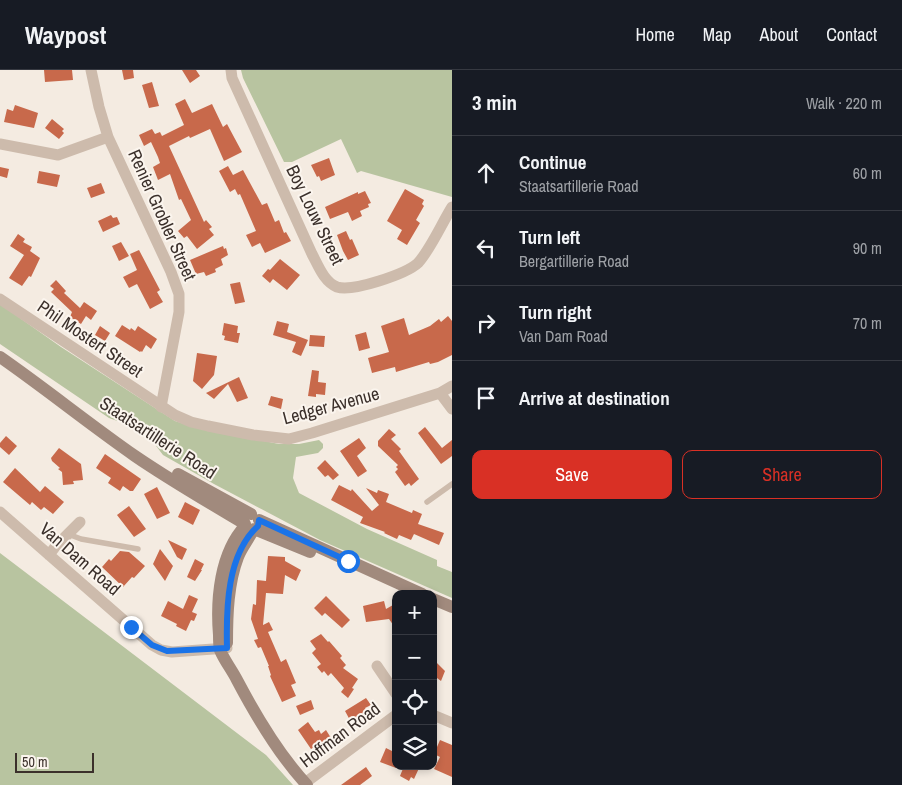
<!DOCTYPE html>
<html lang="en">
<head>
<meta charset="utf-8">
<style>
  :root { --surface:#171b24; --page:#20242c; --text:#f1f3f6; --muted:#9ea1a6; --line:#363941; --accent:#d93025 }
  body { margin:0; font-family:"Archivo Narrow",sans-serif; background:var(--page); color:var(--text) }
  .controls { position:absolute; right:15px; bottom:15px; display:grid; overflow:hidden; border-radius:10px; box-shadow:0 2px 8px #0003 }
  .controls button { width:45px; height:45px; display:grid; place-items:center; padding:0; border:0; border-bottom:1px solid var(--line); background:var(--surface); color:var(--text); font:25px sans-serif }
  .scale { position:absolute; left:15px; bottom:12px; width:79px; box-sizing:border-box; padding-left:5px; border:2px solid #3b302b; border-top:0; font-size:14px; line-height:18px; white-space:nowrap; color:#3b302b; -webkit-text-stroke:4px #fbf5ee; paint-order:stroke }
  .stop { position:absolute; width:15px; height:15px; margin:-11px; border:4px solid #1a73e8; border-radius:50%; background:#fff }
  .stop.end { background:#1a73e8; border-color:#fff; box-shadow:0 1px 5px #0008 }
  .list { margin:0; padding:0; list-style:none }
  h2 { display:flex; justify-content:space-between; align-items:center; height:65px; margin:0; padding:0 20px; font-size:21px }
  h2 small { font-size:16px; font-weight:400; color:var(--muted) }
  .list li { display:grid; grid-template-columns:32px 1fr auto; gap:15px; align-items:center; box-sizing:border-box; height:75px; padding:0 20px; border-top:1px solid var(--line) }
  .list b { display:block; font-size:19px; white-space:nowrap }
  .list p { margin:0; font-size:16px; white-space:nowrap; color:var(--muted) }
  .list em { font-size:16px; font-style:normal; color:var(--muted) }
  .actions { display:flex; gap:10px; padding:15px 20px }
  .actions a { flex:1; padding:11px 0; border:1px solid var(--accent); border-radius:10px; text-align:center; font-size:18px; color:var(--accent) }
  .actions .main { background:var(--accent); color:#fff }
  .icon { flex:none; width:28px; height:28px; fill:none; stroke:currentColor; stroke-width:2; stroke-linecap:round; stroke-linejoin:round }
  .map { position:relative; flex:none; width:452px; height:715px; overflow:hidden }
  header { display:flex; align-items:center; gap:30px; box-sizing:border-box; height:70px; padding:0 25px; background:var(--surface); border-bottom:1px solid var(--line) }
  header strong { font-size:24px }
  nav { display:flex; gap:28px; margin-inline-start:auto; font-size:18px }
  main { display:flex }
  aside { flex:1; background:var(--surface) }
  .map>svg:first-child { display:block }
  .green { fill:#b8c4a0 }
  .building { fill:#c8694b }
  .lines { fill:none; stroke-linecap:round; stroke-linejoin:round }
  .lane { stroke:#cdbbac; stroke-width:5.5 }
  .street { stroke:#cdbbac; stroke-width:11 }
  .secondary { stroke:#a18a7d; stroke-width:12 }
  .route { stroke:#1a73e8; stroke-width:6 }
  .labels { text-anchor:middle; stroke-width:4; stroke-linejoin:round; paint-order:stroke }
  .street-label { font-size:18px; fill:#3b302b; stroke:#fbf5ee }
</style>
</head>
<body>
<header>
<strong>Waypost</strong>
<nav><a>Home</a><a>Map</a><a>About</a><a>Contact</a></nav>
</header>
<main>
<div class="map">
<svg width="452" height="715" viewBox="0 0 452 715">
  <rect width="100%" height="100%" fill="#f4ebe1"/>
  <path class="green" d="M241,0H452V127L361,101L357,103L341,69L292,92H284L243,8Z
    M0,234L61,277L175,351L194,357L279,374H299L319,370L323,374V378L318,383L296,387L293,408L299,423L367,459L437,490V496L452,502V528L320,470L214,414L163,385L150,368L134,357L109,348L0,274Z
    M0,483L266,685L293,715H0Z"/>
  <path class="building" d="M44,0H72L73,10L45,12Z
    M122,0H133L134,8L124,10Z
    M182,0H196L200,6L190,13Z
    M152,12L159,36L149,38L142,15Z
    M185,29L192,43L212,34L223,57L227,54L242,82L224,91L210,59L190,68L189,66L169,76L204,152L206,150L212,157L209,159L214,165L197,179L187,166L184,168L178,161L191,150L181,129L179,130L170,104L158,110L153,97L160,93L158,87L151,72L144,76L139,65L152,59L155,64L160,62L162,66L184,55L175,34Z
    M15,35L38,43L34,58L4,52L7,39L13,41Z
    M52,49L64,59L62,61L64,63L59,69L45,58Z
    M329,88L335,105L321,111L319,106L317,107L311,95Z
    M228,96L233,105L243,100L262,135L267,133L275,152L279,150L284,163L286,162L291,171L265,183L260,173L252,177L246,165L256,161L240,124L238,125L235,119L230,122L219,101Z
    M0,97L9,99L7,108L0,106Z
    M39,101L60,105L57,117L37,113Z
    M101,113L105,123L91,128L87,118Z
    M405,119L424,130L422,134L424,136L416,150L420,153L407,175L397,169L402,160L387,151Z
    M365,121L371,133L368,134L369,137L360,141L362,146L352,151L348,142L330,149L325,137L358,122V124Z
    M111,145L113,148L117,147L120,154L103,162L98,151Z
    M346,161L350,170L352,169L359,185L348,190L343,181L337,165Z
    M18,164L25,169L23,172L32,177L30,181L40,188L31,207L29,206L22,216L9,208L24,185L10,176Z
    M121,172L129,186L119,191L112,176Z
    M223,176L224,179L226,178L228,185L221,189L223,195L215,199L216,202L206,206L204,202L196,204L190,190Z
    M139,180L160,220L157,222L163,232L150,239L137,214L129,218L123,207L137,200L130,184Z
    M280,189L300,205L287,220L273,209L270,213L262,206L268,199L270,200Z
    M56,210L66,221L64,223L80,238L84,232L97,241L91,250L86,246L81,254L70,247L72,242L51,222L54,219L50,216Z
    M240,212L245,232L235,234L230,214Z
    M448,246L452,251V285L438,292L430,294L429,292L396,302L395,297L372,303L368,288L389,282L381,256L404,248L409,265L430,256L439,249L441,252Z
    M277,251L289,254L287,262L308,270L301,286L292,282L296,272L273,265Z
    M224,253L238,256L237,263H240L238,273L224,270L225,266L222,265Z
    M122,255L130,260L131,258L135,261L138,256L157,269L151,279L146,275L142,282L141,281L140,282L115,266Z
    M100,256L110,263L105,271L95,265Z
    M366,262L370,278L359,281L355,265Z
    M310,265L325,266L324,277L309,276Z
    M197,283L217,286L214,305L202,319L193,311Z
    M312,300L319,301L318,312L326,313L325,325L316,324V327L308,326Z
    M239,307L248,328L237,332L228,314L214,329L206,323Z
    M271,326L283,329L281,339L268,335Z
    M425,357L442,378L452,370V386L441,394L418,363Z
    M389,359L396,365L391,369L401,379L399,381L419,409L411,416L409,413L405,416L395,402L398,399L396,397L398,395L378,376V371Z
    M6,366L17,376L9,385L0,377V373Z
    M359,368L366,378L357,386L367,401L358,407L340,381Z
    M59,378L81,394L83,410L73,411L74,414L63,415L62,402L58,399L60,398L52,391L51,388Z
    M105,384L141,409L133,421H130L123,416L120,421L108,413L111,408L96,398Z
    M325,390L339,405L333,410L328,405L325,407L317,398Z
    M15,398L40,422L45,416L64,432L53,444L44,437L41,440L32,432L30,435L3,412Z
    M339,415L351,421L352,419L372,441L379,435L366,418L377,423L378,420L389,424L386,432L412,443L413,440L422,444L418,454L444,463L439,475L414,464L411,470L399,465L397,469L384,463L385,462L360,453L363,447L331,430Z
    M157,417L170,443L157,449L144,424Z
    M185,432L200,440L193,455L178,447Z
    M129,436L146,459L134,467L117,445Z
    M168,470L187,479L182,490L177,487Z
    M160,479L173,496L165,511L153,494Z
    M120,481L129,482L145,496L134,508L132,507L123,517L102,497L109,489L111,491Z
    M268,486L285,487V491L301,500L296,511L285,505L283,524L266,523L263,555L269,552L273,560L268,562L281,592L286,589L296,613L291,615L296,626L282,632L270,606L271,605L268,596H269L261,577L258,578L254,570L258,569L251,549L253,534L256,535L257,510L266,511Z
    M195,489L204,494L201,500H202L195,511L187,507Z
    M189,525L198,529L192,542L197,544L194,551L191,550L186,561L176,556L177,554L161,546L168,531L183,539Z
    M326,526L350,550L342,558L325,543L322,546L314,538Z
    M384,531L386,539L393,535L396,539V559L389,549L366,552L363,536Z
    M321,564L328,572L329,571L342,586L340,588L346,595L343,598L358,609L352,618L354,619L348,628L341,622L344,618L331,603L328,606L324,601L322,603L317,597L321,594L312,583L316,579L310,571Z
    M433,589L445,601L441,611L433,605Z
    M366,628L371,635L365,638L368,642L351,652L345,641Z
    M311,630L314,639L300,645L296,636Z
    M308,652L315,662L319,660L321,664L326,660L331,668L323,674L321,672L311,679L298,660Z
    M440,670L452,675V707L434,699L440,687L434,684Z
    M386,678L396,683V698L380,692Z
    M404,696H420L414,709L411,707L409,711L400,706Z
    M366,697L372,706L360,715H341Z"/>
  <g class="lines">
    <path class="lane" d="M427,432L452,414
      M68,464L81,469L138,479"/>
    <path class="street" d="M91,0L99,37L108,67L171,202L179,224V242L161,337
      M231,0L232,8L312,184C318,195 324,212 337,217C353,222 406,204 418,193C430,180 442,153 452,137
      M0,74L58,85L108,67
      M0,229L175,345L191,352L208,356L253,365L289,369L312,363L440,323L452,316
      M440,323L452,339
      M0,442L152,575L161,580L172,582L227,578
      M49,485L55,477L80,452
      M377,596L396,624
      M433,645L452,653
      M305,713L396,645"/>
    <path class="secondary" d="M0,287C46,319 89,354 135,386C170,410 208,432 245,454
      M178,404L251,444
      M259,450L422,524
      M245,456C220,483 216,529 219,565C219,569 219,575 220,580C224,590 232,600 237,610C256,646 279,685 307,715
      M254,459L310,482
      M433,529L452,537
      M227,573C227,545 228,513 238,487C242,477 249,469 253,460"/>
  </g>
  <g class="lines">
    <path class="route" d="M131,557L152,575L167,581L227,578C226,538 227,484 258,456L259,450L348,491"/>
  </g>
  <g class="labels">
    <g class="street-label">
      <text transform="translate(162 145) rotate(66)" y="6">Renier Grobler Street</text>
      <text transform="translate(315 145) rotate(64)" y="6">Boy Louw Street</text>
      <text transform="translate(90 269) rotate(34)" y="6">Phil Mostert Street</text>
      <text transform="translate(331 336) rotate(-15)" y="6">Ledger Avenue</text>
      <text transform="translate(158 368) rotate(33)" y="6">Staatsartillerie Road</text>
      <text transform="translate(80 489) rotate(41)" y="6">Van Dam Road</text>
      <text transform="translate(340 665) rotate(-37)" y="6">Hoffman Road</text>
    </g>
  </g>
</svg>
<div class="controls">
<button>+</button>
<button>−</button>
<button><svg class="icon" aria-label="locate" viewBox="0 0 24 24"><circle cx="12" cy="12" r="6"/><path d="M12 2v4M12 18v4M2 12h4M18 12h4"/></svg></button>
<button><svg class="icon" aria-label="layers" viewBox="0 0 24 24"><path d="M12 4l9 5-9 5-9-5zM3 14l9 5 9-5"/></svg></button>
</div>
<div class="scale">50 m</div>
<div class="stop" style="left:348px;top:491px"></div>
<div class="stop end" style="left:131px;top:557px"></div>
</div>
<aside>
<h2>3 min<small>Walk · 220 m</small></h2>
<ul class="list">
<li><svg class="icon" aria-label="ahead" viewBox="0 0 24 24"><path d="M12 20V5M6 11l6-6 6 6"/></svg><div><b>Continue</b><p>Staatsartillerie Road</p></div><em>60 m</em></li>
<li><svg class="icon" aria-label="left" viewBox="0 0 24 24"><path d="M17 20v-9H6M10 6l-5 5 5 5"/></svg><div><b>Turn left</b><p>Bergartillerie Road</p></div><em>90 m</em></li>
<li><svg class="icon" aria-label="right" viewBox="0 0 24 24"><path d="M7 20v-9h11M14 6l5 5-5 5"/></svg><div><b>Turn right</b><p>Van Dam Road</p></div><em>70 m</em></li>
<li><svg class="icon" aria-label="arrive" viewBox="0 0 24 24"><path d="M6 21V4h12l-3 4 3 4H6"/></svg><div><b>Arrive at destination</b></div></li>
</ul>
<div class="actions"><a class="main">Save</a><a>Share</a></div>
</aside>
</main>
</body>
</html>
